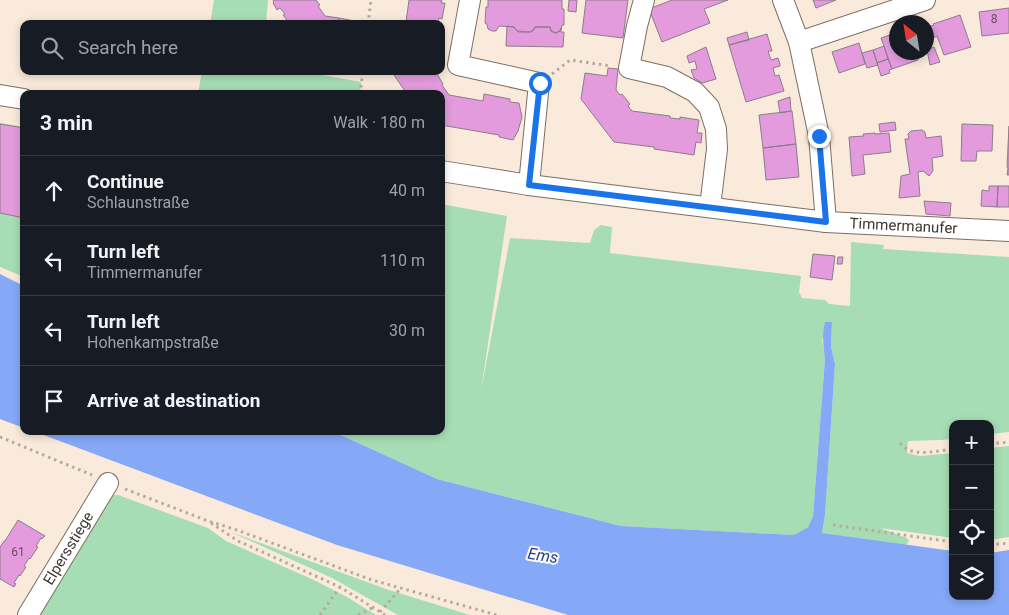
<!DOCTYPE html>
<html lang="en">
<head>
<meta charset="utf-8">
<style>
  :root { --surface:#171b24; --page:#20242c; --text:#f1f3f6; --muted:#9ea1a6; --line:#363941 }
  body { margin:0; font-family:Roboto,sans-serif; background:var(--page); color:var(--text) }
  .controls { position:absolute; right:15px; bottom:15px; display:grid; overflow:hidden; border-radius:10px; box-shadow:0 2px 8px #0003 }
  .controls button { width:45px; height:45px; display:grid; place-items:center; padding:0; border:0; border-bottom:1px solid var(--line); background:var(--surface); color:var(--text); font:25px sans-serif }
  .compass { position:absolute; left:889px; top:15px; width:45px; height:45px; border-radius:50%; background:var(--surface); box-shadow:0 2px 8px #0003; rotate:330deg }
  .stop { position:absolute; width:15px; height:15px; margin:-11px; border:4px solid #1a73e8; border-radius:50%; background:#fff }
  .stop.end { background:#1a73e8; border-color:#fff; box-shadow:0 1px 5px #0008 }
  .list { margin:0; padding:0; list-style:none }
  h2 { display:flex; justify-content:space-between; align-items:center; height:65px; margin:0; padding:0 20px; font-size:21px }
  h2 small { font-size:16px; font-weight:400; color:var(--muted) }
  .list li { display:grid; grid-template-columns:32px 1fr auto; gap:15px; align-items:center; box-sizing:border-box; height:70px; padding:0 20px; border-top:1px solid var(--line) }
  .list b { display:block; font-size:19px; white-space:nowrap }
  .list p { margin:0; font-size:16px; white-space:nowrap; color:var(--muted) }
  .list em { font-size:16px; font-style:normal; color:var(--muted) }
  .icon { flex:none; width:28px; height:28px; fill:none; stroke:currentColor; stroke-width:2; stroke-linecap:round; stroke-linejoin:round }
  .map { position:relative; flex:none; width:1009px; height:615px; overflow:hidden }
  .search { position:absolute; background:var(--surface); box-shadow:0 2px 8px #0003; left:20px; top:20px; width:425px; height:55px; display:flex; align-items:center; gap:12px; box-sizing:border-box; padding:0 18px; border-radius:10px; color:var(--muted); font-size:19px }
  .panel { position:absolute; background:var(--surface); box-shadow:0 2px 8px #0003; left:20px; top:90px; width:425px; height:345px; border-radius:10px }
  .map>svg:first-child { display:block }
  .green { fill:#a7ddb4 }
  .water { fill:#85a9f7 }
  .building { fill:#e39bdd; stroke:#8c7d8a }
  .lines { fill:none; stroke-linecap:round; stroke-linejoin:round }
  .street-casing { stroke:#7c6f62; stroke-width:22 }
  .path { stroke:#b6aa9e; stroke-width:3; stroke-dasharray:2.5 4; stroke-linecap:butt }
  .street { stroke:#fff; stroke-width:20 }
  .route { stroke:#1a73e8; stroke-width:6 }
  .labels { text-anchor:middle; stroke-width:4; stroke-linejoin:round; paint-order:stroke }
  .number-label { font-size:12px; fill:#67515d }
  .street-label { font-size:15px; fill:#3e3832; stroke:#fdfaf7 }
  .water-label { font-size:16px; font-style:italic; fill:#20419b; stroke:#fdfaf7 }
</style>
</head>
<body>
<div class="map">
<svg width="1009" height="615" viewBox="0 0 1009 615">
  <rect width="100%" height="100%" fill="#faeadc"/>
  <path class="green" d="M214,0H268L266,24H210Z
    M202,71H300L361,82L360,94H198Z
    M0,123L24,127V277L0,267Z
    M441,204L507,216L481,391L510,238L590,243L594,230L601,225L612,227L610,253L801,276L799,292L802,298L825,300L829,304L850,306L851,242L884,245L883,249L1009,257V432L990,434V424H953V439L940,440L908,441L907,453L920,456L953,453V538L880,528L907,538L909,541L906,545L822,533L825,515L835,364L831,347L832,322L822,340L825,359L813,516L808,527L794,535L621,526L437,479L332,431H441Z
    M1009,446V537L990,540V448Z
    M114,495H118L208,528L226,541L314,580L347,597L376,615H36L108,498Z
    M231,532L386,589L470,615H398L332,578Z"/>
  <path class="water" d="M0,274L24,286V428L0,419Z
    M825,322H832L831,347L835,364L825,515L822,533L953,551V596H990V553L1009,550V615H568L337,545L33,431H332L437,479L621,526L794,535L808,527L813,516L825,359C823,346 822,335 825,322Z"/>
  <path class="building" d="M273,0H316L320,5L318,6L325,16L339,18L338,24H290L283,15L285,14L280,8L277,10L273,3L274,2Z
    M409,0H442L441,3H445L442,19L439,18L438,24H415L406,22Z
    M488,0H562V9H564V25H562L561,30L556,33L551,31L550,27H535L532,31L529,32L517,31L514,27L499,26L496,31H492L488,29L487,24L485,23L486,7H488Z
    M569,0H577L576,12L568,11Z
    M586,0H628L623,38L582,33Z
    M672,0H728L704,9L710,23L662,42L649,9Z
    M813,0H836L816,8Z
    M1009,8V33L982,36L979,12Z
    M960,15L971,47L944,55L937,36L931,39L928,27L934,25L933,24Z
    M339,18L360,22L359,24H338Z
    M507,26L514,27L516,30L519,32H531L534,30L535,27H550L551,31L556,33L560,31L561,28V32H564L563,47L506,46Z
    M747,32L749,40L729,45L727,38Z
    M896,33V52H916L918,60L892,69L881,38Z
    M767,34L772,51H768L771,60L778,58L780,64V66L773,68L775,76L779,75L784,91L746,102L729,45Z
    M859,43L865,64L839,73L832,52Z
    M884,46L888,59L877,63L873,50Z
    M706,47L716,79L702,83L694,78L691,70L697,69L695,61L689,63L687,56Z
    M934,47L940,62L930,65L927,50Z
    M873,50L878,65L867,68L862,53Z
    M888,59L892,69L889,70L890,73L881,76L877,63Z
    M608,68L618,69L616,90L620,95L622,94L630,104L628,106L632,111L670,116V118L680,119V117L699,120L697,133H702L701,143L696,142L694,155L654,149V147L614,142L581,99L585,73L607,76Z
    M395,71H432L435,75L437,74L443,84L442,85L449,95L483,101L484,94L510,99V102L519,103L522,117L518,131L513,140L499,137V135L441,125V94H407L394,75Z
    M790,97L791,111L780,113L778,101Z
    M792,111L796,144L763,148L759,115Z
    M895,122L896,130L880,132L879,124Z
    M0,124L24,128V218L0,213Z
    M962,124L993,125L992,151H977L976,161H961Z
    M1009,126V175H1007L1008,168L1007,167Z
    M922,130L925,132L926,138L941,136L943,156L932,158L933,171L929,176L923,171L918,172L920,196L899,198L901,176L910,174L905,139H909L908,134L911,131Z
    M875,133V134L889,133L891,152L863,155L865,174L852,176L849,137L864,136L863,134Z
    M796,144L799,177L766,180L763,148Z
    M989,186H998L997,207L981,206L982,190L989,191Z
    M998,186H1009V207H997Z
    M924,201L951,203L950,216L926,214Z
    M813,254L835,256L832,280L810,277Z
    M838,257H843L842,264H837Z
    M18,520L45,536L42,539L41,538L36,546L38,547L30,559L29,558L24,566L26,567L20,576L19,575L14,583L16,584L14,587L0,579V547L4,541H5Z"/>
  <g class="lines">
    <defs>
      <g id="street">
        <path d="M470,0L458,65L539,83L529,185"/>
        <path d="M644,0L637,26L629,68L667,77L695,92L709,107L716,129L717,149L710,207"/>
        <path d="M783,0L799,42L819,136L826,222"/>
        <path d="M799,42L925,0"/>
        <path d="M0,95L24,99"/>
        <path id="s1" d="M441,171L529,185L826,222L1009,231"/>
        <path id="s2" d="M28,615L108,483"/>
      </g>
    </defs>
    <use href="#street" class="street-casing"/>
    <path class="path" d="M368,24L371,0
      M552,74L570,60L611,66
      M360,94L363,71
      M0,437L92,475
      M900,443C911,458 936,451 953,449
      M990,444L1009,442
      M125,489L208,521L234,529L372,580L497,615
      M211,523L238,541L340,587L385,615
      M833,525L953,542
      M990,545L1009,543
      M380,612L401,588
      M320,615L340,587
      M358,615L372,608"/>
    <use href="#street" class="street"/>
  </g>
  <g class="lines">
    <path class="route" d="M540,83L529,185L826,222L819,136"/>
  </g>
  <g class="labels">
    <g class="number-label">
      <text x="994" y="23">8</text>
      <text x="18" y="556">61</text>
    </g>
    <g class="street-label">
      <text dy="5" stroke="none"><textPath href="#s1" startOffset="466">Timmermanufer</textPath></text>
      <text dy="5" stroke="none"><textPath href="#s2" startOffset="78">Elpersstiege</textPath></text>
    </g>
    <g class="water-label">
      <text transform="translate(543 555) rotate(9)" y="6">Ems</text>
    </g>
  </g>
</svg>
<div class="controls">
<button>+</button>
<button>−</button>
<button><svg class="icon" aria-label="locate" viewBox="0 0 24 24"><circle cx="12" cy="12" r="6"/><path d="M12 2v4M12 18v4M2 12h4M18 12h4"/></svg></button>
<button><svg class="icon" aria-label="layers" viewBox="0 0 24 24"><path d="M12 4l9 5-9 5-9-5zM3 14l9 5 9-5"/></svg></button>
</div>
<svg class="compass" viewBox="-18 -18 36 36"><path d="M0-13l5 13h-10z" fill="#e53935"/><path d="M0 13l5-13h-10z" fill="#9ea1a6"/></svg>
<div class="stop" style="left:540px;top:83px"></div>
<div class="stop end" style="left:819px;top:136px"></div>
<div class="search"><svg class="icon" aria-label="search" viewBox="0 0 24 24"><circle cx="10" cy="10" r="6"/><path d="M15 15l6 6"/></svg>Search here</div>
<section class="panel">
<h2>3 min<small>Walk · 180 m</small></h2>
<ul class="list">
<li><svg class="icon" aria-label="ahead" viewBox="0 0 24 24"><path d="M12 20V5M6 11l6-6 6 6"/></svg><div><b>Continue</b><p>Schlaunstraße</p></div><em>40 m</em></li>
<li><svg class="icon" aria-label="left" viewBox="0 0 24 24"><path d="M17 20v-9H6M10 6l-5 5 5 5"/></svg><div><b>Turn left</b><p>Timmermanufer</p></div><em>110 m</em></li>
<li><svg class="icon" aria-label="left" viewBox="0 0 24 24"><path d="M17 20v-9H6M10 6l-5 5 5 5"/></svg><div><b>Turn left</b><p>Hohenkampstraße</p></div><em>30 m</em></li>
<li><svg class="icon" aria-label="arrive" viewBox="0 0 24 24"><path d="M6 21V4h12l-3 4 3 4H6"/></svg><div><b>Arrive at destination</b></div></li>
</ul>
</section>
</div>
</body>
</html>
